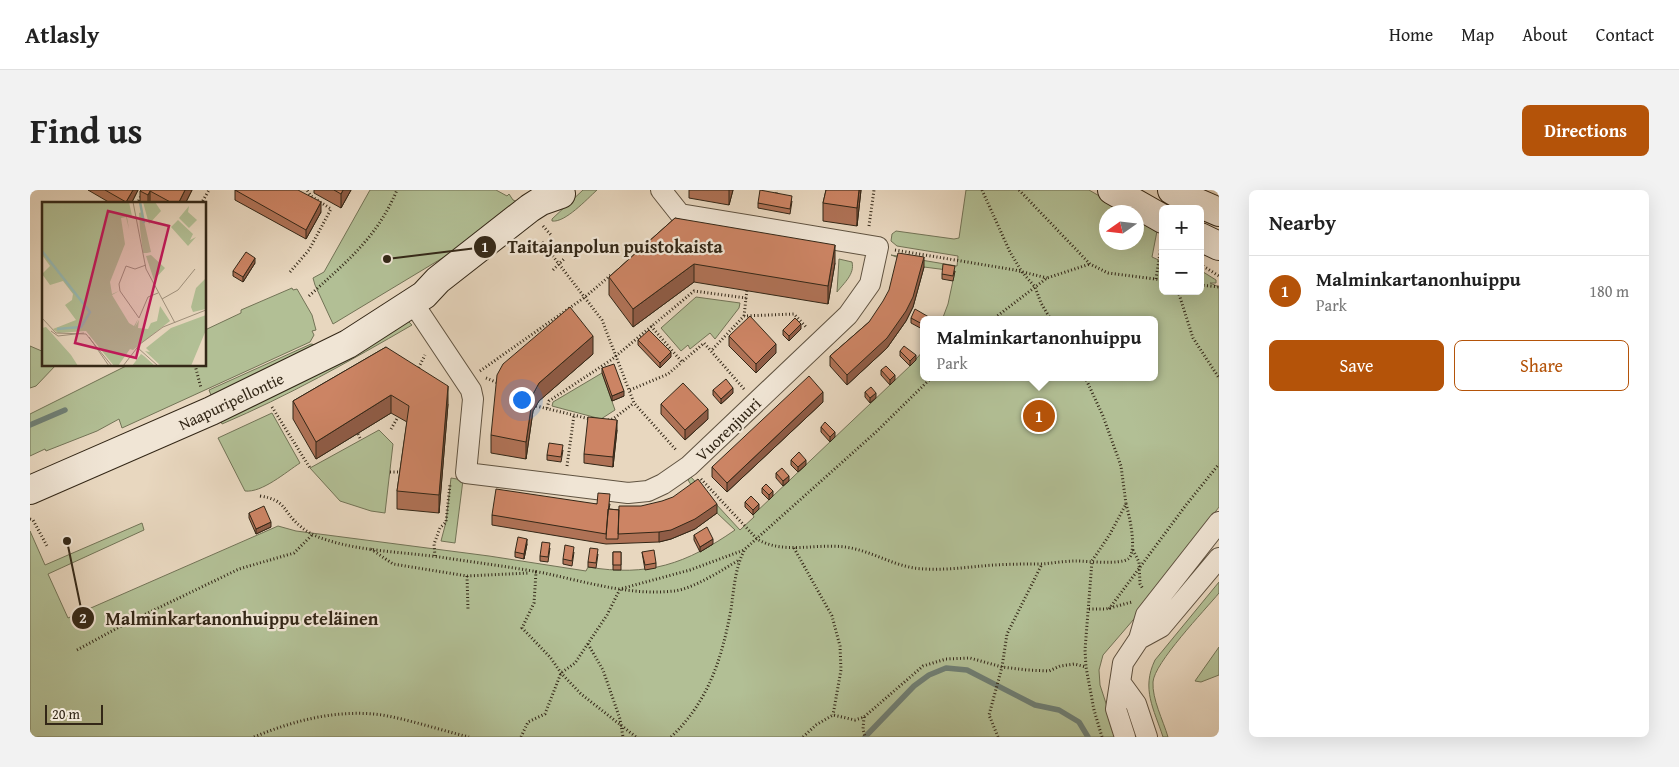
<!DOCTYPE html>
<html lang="en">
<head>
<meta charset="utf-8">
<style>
  :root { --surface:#fff; --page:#f2f2f2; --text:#222; --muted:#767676; --line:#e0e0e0; --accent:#b45309 }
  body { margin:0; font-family:"Gentium Book Plus",serif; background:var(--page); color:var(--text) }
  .controls { position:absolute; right:15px; top:15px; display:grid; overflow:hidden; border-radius:8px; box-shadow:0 5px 20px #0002 }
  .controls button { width:45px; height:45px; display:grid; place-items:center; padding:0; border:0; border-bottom:1px solid var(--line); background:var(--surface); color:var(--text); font:25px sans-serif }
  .compass { position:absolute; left:1069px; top:15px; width:45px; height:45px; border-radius:50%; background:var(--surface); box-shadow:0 5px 20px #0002; rotate:256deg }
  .scale { position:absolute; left:15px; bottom:12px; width:58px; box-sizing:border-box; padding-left:5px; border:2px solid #332717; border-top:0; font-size:14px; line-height:18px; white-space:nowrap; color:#332717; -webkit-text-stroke:4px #f0e5d5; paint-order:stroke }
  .you { position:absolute; left:491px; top:209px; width:18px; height:18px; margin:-12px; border:4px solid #fff; border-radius:50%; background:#1a73e8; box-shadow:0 0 0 8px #1a73e833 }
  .badge { display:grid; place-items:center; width:32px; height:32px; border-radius:50%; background:var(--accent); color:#fff; font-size:16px; font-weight:700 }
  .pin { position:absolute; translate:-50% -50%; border:2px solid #fff; box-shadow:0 1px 5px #0006 }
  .popup { position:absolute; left:890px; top:126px; width:238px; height:65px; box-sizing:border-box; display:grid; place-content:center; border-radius:8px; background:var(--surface); filter:drop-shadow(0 1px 4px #0005); font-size:16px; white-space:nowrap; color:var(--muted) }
  .popup b { font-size:19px; color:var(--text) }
  .popup::after { content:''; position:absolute; left:50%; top:100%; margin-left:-10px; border:10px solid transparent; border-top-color:var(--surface) }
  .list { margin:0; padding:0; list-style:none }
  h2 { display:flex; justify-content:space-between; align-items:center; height:65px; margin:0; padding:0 20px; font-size:21px }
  h2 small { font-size:16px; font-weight:400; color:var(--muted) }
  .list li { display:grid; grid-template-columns:32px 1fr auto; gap:15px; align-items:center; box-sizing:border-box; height:70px; padding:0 20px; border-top:1px solid var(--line) }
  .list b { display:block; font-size:19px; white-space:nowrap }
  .list p { margin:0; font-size:16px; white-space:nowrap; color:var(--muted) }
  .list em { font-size:16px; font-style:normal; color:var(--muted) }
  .actions { display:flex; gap:10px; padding:15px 20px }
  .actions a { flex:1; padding:11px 0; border:1px solid var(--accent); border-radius:8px; text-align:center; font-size:18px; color:var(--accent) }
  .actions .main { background:var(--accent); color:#fff }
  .map { position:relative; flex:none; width:1189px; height:547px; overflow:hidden; border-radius:8px }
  header { display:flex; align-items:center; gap:30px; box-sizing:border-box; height:70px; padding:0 25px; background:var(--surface); border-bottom:1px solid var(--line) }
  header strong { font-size:24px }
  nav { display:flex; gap:28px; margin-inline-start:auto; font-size:18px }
  .intro { display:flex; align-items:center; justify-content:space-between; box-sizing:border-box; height:120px; padding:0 30px }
  h1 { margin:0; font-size:35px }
  .button { padding:12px 22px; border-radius:8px; background:var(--accent); color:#fff; font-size:18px; font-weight:700 }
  main { display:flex; gap:30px; padding:0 30px }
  aside { flex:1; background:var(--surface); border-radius:8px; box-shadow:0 5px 20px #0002 }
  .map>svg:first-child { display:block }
  .green { fill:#b2bf95; stroke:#727356 }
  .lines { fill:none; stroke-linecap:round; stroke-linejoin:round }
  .stream { stroke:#6f7f75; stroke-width:5.5 }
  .street-casing { stroke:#605341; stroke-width:22 }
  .secondary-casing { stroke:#332717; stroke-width:30 }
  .path { stroke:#332717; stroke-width:3; stroke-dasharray:1 2.5; stroke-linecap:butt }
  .street { stroke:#f0e5d5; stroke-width:20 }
  .secondary { stroke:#f0e5d5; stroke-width:28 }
  .wall { fill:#af7256; stroke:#332717 }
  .shaded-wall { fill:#8f5c46; stroke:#332717 }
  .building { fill:#cc8464; stroke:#332717 }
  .labels { text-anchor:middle; stroke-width:4.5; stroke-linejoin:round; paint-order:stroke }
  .street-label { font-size:16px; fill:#332717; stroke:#f0e5d5 }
  .inset-river { fill:none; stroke:#97b9b3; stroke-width:2.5 }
  .inset-road { fill:none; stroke:#a0917c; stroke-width:1 }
  .view { fill:#c2185b; fill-opacity:0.15; stroke:#c2185b; stroke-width:2.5 }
  .inset-edge { fill:none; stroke:#332717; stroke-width:2.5 }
  .leader { fill:none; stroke:#332717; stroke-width:2 }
  .callout-dot { fill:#332717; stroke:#f0e5d5; stroke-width:2 }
  .mark-label { font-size:15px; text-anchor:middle; font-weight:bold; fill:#fff }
  .callout-label { font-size:18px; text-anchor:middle; font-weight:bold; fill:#332717; stroke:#f0e5d5; stroke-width:4.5; stroke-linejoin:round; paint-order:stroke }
</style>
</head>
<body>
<header>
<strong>Atlasly</strong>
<nav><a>Home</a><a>Map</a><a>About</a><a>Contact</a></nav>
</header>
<div class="intro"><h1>Find us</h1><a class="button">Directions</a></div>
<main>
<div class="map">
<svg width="1189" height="547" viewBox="0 0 1189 547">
  <rect width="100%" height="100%" fill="#e8d7bf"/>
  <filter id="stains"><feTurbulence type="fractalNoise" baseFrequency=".004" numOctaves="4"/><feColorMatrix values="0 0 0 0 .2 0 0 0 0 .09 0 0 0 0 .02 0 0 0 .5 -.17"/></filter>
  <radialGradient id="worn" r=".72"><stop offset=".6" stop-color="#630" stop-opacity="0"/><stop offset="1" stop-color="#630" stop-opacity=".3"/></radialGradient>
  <path class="green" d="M340,0H466L477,6L479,4L483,10L490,13L434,55L303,134L285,95L283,88L294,82Z
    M553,0H567C557,9 535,33 522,31V29Z
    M936,0H1059L1097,22H1076V52H1106L1107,28L1127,41L1122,67L1133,72V101H1170V80L1186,90V93H1180L1189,97V317L1110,422L1073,465L1069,480L1070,495L1087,547H0V341L15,375L112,333L114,340L18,384L38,428L248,336L266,341L459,366L556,381L558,377C618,387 656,374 705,340L687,323L668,299L665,301L658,290L661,287L710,340L724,327L723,325L880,176L894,160V187H1124V130H912L918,114L925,81L894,77L861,65L927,76L928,66L867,56L861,51L862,44L866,41L924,49L929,48Z
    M809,69L822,72C825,84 814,93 807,102Z
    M262,98L263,100L267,99L282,125L286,140L282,141L284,145L280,152L92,238L89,229L67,241L16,261L15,259L0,266V224L98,175H175V140L211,123V120Z
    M666,107L710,113L709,118L685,149L680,143L660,159L658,155L651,161L631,138Z
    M378,131L382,135C320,171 258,206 192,234L190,228Z
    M281,154L286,155L183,210L179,200Z
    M0,156L14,162V175H26L6,196L0,198Z
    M572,183L585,220L571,229L522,216L523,212Z
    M242,223L270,273C256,282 232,303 215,301L188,248Z
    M349,240L363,254L355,323L341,321L310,311L280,278Z
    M421,288L433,290L425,353L411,351L416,332Z
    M1189,392V403C1175,420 1124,473 1123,492C1122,509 1133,530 1138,547H1133C1124,519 1111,499 1125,470Z
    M1189,457V485L1171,492L1165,491Z"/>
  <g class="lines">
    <path class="stream" d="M0,235L35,220
      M835,547L884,496L899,485L916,478L937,480L1005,515L1029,520L1049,532L1058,547"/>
    <defs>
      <path id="street" d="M383,113L441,200L443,209L436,283L598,303L618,301L633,294L659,276L818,125L840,94L848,57L650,24L631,0
        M1109,449L1131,437L1189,368
        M1090,492L1106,514L1117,547
        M1095,547L1086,519L1093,473L1109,449L1116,425L1189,332"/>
      <path id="secondary" d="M1082,0L1133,29
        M1142,0L1152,6L1189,22
        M1170,47L1189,56
        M0,300L181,221L318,154L394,105L408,90L500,18L511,11L531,4"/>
    </defs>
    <use href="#street" class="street-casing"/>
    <use href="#secondary" class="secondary-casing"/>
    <path class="path" d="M952,0L980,62L992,82L1005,97L1011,113L1021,130
      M989,0L1060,74L1078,83L1133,90
      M746,7L747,0
      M107,14L114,0
      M171,14L179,0
      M513,36L521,45
      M839,36L844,0
      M512,52L572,130L604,213L647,261
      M865,60L985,80L1017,88
      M1173,76L1189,86
      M523,80L534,69
      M260,82L279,60L301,19L281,6L277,0
      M1126,89L1132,50
      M1170,95L1189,97
      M1148,101L1163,148L1189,188
      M279,106C316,72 347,48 367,0
      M714,126L716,108
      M962,130L1017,88L1060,74
      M621,136L652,172L674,153L681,161
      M165,175L171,198
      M387,181L395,165
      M450,181L555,107L582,84
      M1055,187L1073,226L1091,276L1096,314L1080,344L1062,371L1055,460L1056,477L1064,520L1072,547
      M456,188L468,193
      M714,199L681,161L714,126L764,124L777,138
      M600,200L638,184L652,172
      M506,216L560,229
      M242,217L280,278
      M517,218L519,211L581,170L664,101L716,108L717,100
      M578,230L583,229L604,213
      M361,239L368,227
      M328,244L331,250
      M537,276L544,225
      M360,282H372
      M671,289L727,349C754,365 785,353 815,357C839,360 860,374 884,378C906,381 930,378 952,376C972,374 992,374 1012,374C1023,373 1035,371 1046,371C1058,371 1089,375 1098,369C1108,362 1099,324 1096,314
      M230,306C257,310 252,321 270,336C278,343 287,347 297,350C334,362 378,362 416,368C449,373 481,377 514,383C556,392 601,406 644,401C663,399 692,380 709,370
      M0,329L3,330L17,356
      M764,358L802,426L810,456L811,480L803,525
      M341,359L363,374L437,386L499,383
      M1103,360L1109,372L1110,394L1113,399
      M405,366L404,354L410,338L416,332L420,294
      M505,382H506L504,413L492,438L520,467L531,483L551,504L606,547
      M437,386L438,420
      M1059,419H1076L1102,412
      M1079,419L1156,315L1189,274
      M558,454L573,480L590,529L593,547
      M47,460L93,435L209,379L264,363L282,345
      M834,527L833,539L835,547
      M224,547C265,530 308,519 352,525C381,530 410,540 439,547
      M491,547L498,532L515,524L531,483L545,473L577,425L590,399L660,380L714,360
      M641,547C678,512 692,469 701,419C704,399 705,377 715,359L846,242L902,187
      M773,547L786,535L803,525L825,530L834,527L893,476L916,469L940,468L972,477L997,480L1019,481L1030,476L1044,474L1056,477
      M968,547L959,525L972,477L977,444L1012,374"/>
    <use href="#street" class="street"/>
    <use href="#secondary" class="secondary"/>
  </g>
  <path class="wall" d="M58,0H108L101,14H82Z
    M162,0L155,14H110V1Z
    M205,0L291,22L276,49L205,10Z
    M284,0H321L311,18L284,3Z
    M659,0H703L699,15L659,8Z
    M796,0H831L827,36L793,31V13Z
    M762,11L760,24L728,18V13Z
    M645,28L805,73L798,114L664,92L603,137L579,105V87Z
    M225,73L213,92L203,86V81Z
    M894,77L883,117L876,131L857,158L817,195L800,176V166L839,132Z
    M925,81L923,91L912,89V84Z
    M881,128L894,130V140L881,133Z
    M771,139L759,151L753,145V140Z
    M699,146L746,163L726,183L699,156Z
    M608,150L641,167L630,178L608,155Z
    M356,157L418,214L409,323L367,319V301L377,232L361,223L286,269L263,229V211Z
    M870,161L886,170L880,176L870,166Z
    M563,164L509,211L503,221L496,269L461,263V245Z
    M572,178L594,206L582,211L572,183Z
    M851,180L865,190L860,195L851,185Z
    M683,200L703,203L691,214L683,205Z
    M835,202L846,208L840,213L835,207Z
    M793,212L697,302L682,287V277Z
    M631,214L678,229L655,250L631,224Z
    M791,237L805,247L800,252L791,242Z
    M587,240L583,277L554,273V264Z
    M533,260L531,272L517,270V265Z
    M761,270L776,275L768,282L761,275Z
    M746,283L759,291L753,296L746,288Z
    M732,298L743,306L739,310L732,303Z
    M715,312L729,319L723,325L715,317Z
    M567,314H580L579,319L589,320L687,323L665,339L641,349L629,352L576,354L462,335V325Z
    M219,323L241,337L226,344L219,328Z
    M664,345L683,354L670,362L664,350Z
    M497,354L494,369L485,367V362Z
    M520,358L518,372L510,371V366Z
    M544,362L542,376L533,374V369Z
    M583,362H591V380H583Z
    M612,362L626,373V378L615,380Z
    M568,364L566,378L558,377V372Z"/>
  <path class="shaded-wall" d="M103,0H108L101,14H96V12Z
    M155,0H162L155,14H148Z
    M313,0H321L311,18V4Z
    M699,0H703L699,15Z
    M829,0H831L827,36V18Z
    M120,1V14H118V5Z
    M291,12V22L276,49V40Z
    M805,55V73L798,114V96Z
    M894,67V77L883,117L876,131L857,158L817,195V185Z
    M225,68V73L213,92V87Z
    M664,74V92L603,137V119Z
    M771,134V139L759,151V146Z
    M563,146V164L509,211L503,221L496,269V252L503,204L509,193Z
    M746,154V163L726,183V174Z
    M641,162V167L630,178V173Z
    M886,165V170L880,176V171Z
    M865,185V190L860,195V190Z
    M418,196V214L409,323V305Z
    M703,198V203L691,214V209Z
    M594,201V206L582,211V206Z
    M793,202V212L697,302V293Z
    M846,203V208L840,213V208Z
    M361,205V223L286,269V252Z
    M678,219V229L655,250V240Z
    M587,230V240L583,277V267Z
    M805,242V247L800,252V247Z
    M776,270V275L768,282V277Z
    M759,286V291L753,296V291Z
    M743,301V306L739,310V305Z
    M687,314V323L665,339L641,349L629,352V342Z
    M729,314V319L723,325V320Z
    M241,332V337L226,344V339Z
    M497,349V354L494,369V364Z
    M683,349V354L670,362V357Z"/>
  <path class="building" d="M75,0H103L96,12Z
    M111,0H155L148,14H144L120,1L118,5L110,1Z
    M205,0H268L291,12L276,40Z
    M304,0H313L311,4Z
    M730,0L762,6L760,19L728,13Z
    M796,0H829L827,18L793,13Z
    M645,28L805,55L798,96L664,74L603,119L579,87Z
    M216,62L225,68L213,87L203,81Z
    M868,63L894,67L883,107L876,121L857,148L817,185L800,166L839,132L853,111L859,100Z
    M913,74L925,76L923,86L912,84Z
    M540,117L563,146L509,193L503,204L496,252L461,245L467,185L473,174Z
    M885,119L904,130H894V135L881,128Z
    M720,126L746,154L726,174L699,146Z
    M765,128L771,134L759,146L753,140Z
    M619,140L641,162L630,173L608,150Z
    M874,156L886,165L880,171L870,161Z
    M356,157L418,196L409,305L367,301L379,216L361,205L286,252L263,211Z
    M584,174L594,201L582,206L572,178Z
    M856,176L865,185L860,190L851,180Z
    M779,186L793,202L697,293L682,277Z
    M696,189L703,198L691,209L683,200Z
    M653,193L678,219L655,240L631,214Z
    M841,197L846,203L840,208L835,202Z
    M558,227L587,230L583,267L554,264Z
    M795,232L805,242L800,247L791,237Z
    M519,253L533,255L531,267L517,265Z
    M769,262L776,270L768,277L761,270Z
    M752,278L759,286L753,291L746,283Z
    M668,289L687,314L665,329L641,340L629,342L588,344L589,316H611L632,311L643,307Z
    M736,294L743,301L739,305L732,298Z
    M466,299L567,314L568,303L580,304L576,344L462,325Z
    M721,306L729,314L723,320L715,312Z
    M234,316L241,332L226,339L219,323Z
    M578,319L589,320L588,349H576Z
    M677,337L683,349L670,357L664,345Z
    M488,347L497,349L494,364L485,362Z
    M512,352L520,353L518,367L510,366Z
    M535,355L544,357L542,371L533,369Z
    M560,358L568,359L566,373L558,372Z
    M624,360L626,373L615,375L612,362Z
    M583,362H591V375H583Z"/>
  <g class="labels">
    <g class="street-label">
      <text transform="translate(201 211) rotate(-25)" y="6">Naapuripellontie</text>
      <text transform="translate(698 239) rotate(-44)" y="6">Vuorenjuuri</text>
    </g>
  </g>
  <g transform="translate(12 12)">
    <rect width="164" height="164" fill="#e8d7bf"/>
    <path d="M0,0H87L90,14L85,15L87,27L84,15L79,16L83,42L68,80L70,92L77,89L70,93L87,121L92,124L96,117L93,125L97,118L96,126L106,127L109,121L115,119L118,104L128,119L91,148L88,147L76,164H72L44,129L16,131L11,127L34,118L23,103L30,98L31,92L21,79L8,83L0,72L8,64L0,53ZM101,0H113L119,9L107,22ZM147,4L146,10L155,18L147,26L137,16ZM100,10L109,50L105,51H101L98,27L97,11ZM136,18L151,32L148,38L154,35L146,44L129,25ZM109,53L123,66L112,78L104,54ZM164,76V107L151,110L149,105L154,86ZM164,113V128L149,164H119L103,149L108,150L104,146L129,126ZM4,125L29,153L36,164H0V126ZM99,152L102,154L113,164H90Z" fill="#b2bf95"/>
    <path class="inset-river" d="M98,0L102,21M0,49L48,110L39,125L15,127"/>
    <path class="inset-road" d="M91,0L104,67L133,121M104,63L93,67L84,64L77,82L78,89L97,116L106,95L116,91M120,97L136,88L153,67M0,116L14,131L44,132L70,164M9,129L16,134L42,131M47,135L67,164M96,146L116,164M81,164L98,142L121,125L164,108"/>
    <path class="view" d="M66,9L127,24L94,156L33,141Z"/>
    <rect width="164" height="164" class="inset-edge"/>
  </g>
  <path class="leader" d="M357 69L455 57M37 351L53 428"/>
  <g class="callout-dot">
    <circle cx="357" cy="69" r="5"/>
    <circle cx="37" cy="351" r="5"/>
    <circle cx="455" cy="57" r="12"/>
    <circle cx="53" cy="428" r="12"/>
  </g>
  <g class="mark-label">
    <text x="455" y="62">1</text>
    <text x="53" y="433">2</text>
  </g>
  <g class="callout-label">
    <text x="585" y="63">Taitajanpolun puistokaista</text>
    <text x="212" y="435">Malminkartanonhuippu eteläinen</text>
  </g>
  <rect width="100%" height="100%" filter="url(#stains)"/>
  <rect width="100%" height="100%" fill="url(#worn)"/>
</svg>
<div class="controls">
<button>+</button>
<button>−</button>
</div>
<svg class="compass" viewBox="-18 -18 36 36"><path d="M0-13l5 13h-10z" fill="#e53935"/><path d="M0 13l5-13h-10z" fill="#767676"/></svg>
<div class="scale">20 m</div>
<div class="you"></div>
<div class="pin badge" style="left:1009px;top:226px">1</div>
<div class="popup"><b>Malminkartanonhuippu</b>Park</div>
</div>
<aside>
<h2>Nearby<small></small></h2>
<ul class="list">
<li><span class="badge">1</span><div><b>Malminkartanonhuippu</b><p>Park</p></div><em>180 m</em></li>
</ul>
<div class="actions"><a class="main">Save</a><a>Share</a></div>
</aside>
</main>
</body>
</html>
